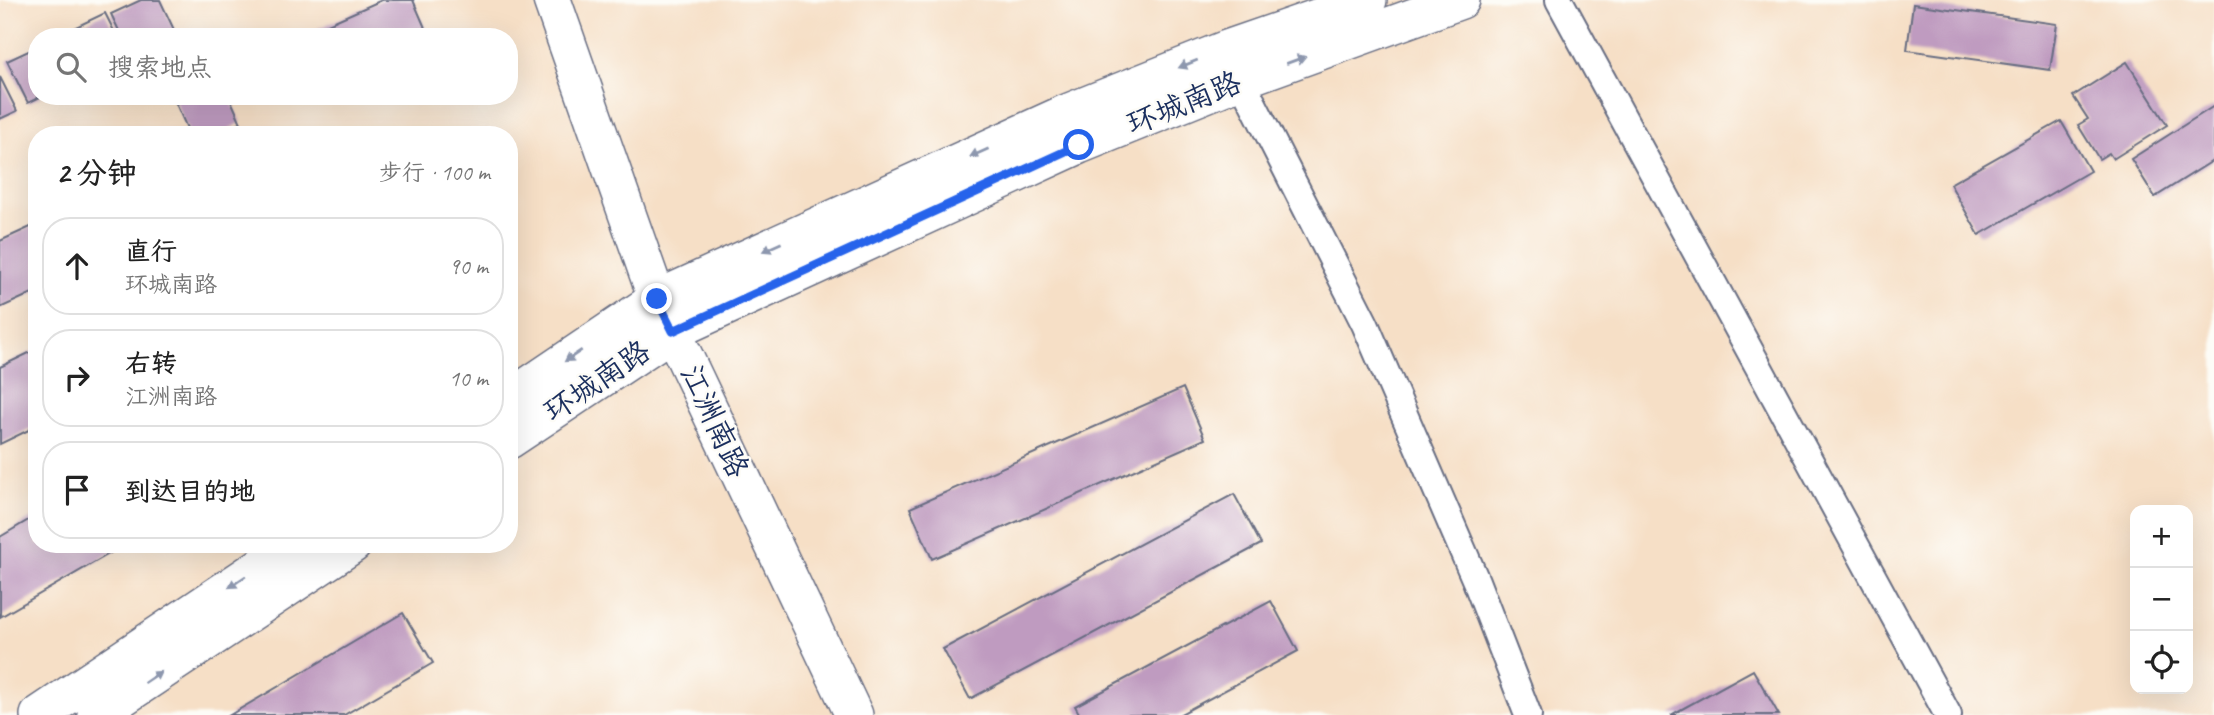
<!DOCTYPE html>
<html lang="zh">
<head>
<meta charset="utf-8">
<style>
  :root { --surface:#fff; --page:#f2f2f2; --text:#222; --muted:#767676; --line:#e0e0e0 }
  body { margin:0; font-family:Caveat,"LXGW WenKai TC",sans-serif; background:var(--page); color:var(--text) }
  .controls { position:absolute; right:21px; bottom:21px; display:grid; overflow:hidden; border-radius:14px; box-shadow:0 7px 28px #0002 }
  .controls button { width:63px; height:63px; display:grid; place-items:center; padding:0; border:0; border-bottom:2px solid var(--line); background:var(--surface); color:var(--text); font:35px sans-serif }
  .stop { position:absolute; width:21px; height:21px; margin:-16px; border:5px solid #2563eb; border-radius:50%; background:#fff }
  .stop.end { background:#2563eb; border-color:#fff; box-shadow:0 2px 7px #0008 }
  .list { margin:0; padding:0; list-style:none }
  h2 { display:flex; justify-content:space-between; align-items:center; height:91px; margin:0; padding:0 28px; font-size:30px }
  h2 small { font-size:23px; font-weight:400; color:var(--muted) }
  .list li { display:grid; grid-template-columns:46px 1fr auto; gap:21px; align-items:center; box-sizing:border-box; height:98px; margin:0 14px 14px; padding:0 14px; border:2px solid var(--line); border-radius:28px }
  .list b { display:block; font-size:26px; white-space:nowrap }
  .list p { margin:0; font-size:23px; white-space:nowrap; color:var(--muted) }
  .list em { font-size:23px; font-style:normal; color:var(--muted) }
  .icon { flex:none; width:38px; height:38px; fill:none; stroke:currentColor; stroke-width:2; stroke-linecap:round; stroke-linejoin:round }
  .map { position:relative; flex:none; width:2214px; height:715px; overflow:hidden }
  .search { position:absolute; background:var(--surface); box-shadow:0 7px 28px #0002; left:28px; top:28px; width:490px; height:77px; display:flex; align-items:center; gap:18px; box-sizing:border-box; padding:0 24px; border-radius:28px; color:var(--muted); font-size:26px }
  .panel { position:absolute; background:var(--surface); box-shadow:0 7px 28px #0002; left:28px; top:126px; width:490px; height:427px; border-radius:28px }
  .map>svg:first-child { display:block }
  .building { fill:#bf9bc0 }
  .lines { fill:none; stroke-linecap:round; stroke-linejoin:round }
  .minor-casing { stroke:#686d82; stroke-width:30 }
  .secondary-casing { stroke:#686d82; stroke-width:40 }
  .minor { stroke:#fff; stroke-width:26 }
  .secondary { stroke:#fff; stroke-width:37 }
  .oneway { fill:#8d97ae }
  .route { stroke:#2563eb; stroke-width:9 }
  .labels { text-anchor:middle; stroke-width:5; stroke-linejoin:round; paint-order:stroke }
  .street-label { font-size:30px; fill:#1b2f5e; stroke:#fdfcf7 }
</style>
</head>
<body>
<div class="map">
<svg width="2214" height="715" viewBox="0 0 2214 715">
  <rect width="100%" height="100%" fill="#fdfcf7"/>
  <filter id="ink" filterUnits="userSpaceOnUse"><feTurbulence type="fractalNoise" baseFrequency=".0143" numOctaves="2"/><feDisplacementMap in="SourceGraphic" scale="14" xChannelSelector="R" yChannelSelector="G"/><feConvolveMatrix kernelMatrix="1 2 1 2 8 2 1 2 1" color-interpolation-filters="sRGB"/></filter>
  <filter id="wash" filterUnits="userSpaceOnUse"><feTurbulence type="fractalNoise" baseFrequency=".00686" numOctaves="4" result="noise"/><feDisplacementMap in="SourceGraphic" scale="28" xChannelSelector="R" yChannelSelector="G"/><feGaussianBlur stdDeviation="1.57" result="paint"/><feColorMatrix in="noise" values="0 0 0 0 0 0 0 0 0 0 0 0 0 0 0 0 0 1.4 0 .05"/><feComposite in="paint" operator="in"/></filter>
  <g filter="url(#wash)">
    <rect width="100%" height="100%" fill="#f6dfc6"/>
    <g id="blocks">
      <path class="building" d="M141,0H160L176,34L170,37H122L111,14Z
        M382,0H413L429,37H315L312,31Z
        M1913,4L2057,24L2050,70L1907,50Z
        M105,13L117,37H55Z
        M37,47V96H42L28,103L7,61Z
        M2127,62L2167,125L2113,159L2109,153L2099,159L2078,125L2088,119L2073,96Z
        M0,77L17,111L0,119Z
        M229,96L241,123L216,135H190L173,97Z
        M2214,106V160L2155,197L2131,159Z
        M2061,121L2090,171L1979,235L1950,184Z
        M37,224V291L0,308V241Z
        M37,349V426L0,444V367Z
        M1183,388L1205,439L932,559L910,508Z
        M1234,494L1261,544L970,699L943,649Z
        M37,515V544H126L0,617V537Z
        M1271,601L1298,651L1179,715H1080L1075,706Z
        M403,613L433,663L344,715H230Z
        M1753,670L1779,715H1671Z"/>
    </g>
  </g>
  <g filter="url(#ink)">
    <use href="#blocks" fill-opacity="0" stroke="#686d82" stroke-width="2"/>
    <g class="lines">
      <defs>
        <path id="minor" d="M1559,0L1948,715
          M1234,66L1365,324L1476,581L1528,715"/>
        <path id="secondary" d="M552,0L657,299L854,715
          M509,399L657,299L1064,114L1227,49L1368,0
          M509,440L673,331L1079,145L1240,80L1461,0
          M39,715L294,544
          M96,715L353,544"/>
      </defs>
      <use href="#minor" class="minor-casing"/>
      <use href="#secondary" class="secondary-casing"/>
      <use href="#minor" class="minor"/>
      <use href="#secondary" class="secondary"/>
    </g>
    <defs><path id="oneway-solid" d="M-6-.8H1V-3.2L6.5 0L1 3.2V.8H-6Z" transform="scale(1.75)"/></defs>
    <g class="oneway">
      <use href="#oneway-solid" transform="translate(1296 60) rotate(-20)"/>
      <use href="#oneway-solid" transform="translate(1188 64) rotate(158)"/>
      <use href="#oneway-solid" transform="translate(979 153) rotate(156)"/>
      <use href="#oneway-solid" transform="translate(772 247) rotate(156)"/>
      <use href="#oneway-solid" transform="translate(573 356) rotate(146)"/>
      <use href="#oneway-solid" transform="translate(237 582) rotate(146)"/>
      <use href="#oneway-solid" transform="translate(153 677) rotate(-34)"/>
    </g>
  </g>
  <g class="lines" filter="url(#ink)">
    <path class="route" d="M657,299L673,331L1079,145"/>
  </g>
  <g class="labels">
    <g class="street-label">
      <text transform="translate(1184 103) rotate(-22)" y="10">环城南路</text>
      <text transform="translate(597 381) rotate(-34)" y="10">环城南路</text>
      <text transform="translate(715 421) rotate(65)" y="10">江洲南路</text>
    </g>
  </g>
</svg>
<div class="controls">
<button>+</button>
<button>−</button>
<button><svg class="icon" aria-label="locate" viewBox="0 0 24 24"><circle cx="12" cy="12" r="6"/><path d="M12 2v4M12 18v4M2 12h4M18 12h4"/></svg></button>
</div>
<div class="stop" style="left:1079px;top:145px"></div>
<div class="stop end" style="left:657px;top:299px"></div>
<div class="search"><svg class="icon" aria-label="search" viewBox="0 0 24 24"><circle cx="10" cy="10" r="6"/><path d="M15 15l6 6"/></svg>搜索地点</div>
<section class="panel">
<h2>2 分钟<small>步行 · 100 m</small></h2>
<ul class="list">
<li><svg class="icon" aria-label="ahead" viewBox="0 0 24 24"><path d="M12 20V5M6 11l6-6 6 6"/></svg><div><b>直行</b><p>环城南路</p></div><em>90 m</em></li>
<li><svg class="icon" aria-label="right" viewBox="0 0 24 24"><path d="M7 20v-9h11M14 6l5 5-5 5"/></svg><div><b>右转</b><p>江洲南路</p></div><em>10 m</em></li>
<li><svg class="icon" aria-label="arrive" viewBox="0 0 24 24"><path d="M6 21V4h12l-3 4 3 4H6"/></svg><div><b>到达目的地</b></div></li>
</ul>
</section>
</div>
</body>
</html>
